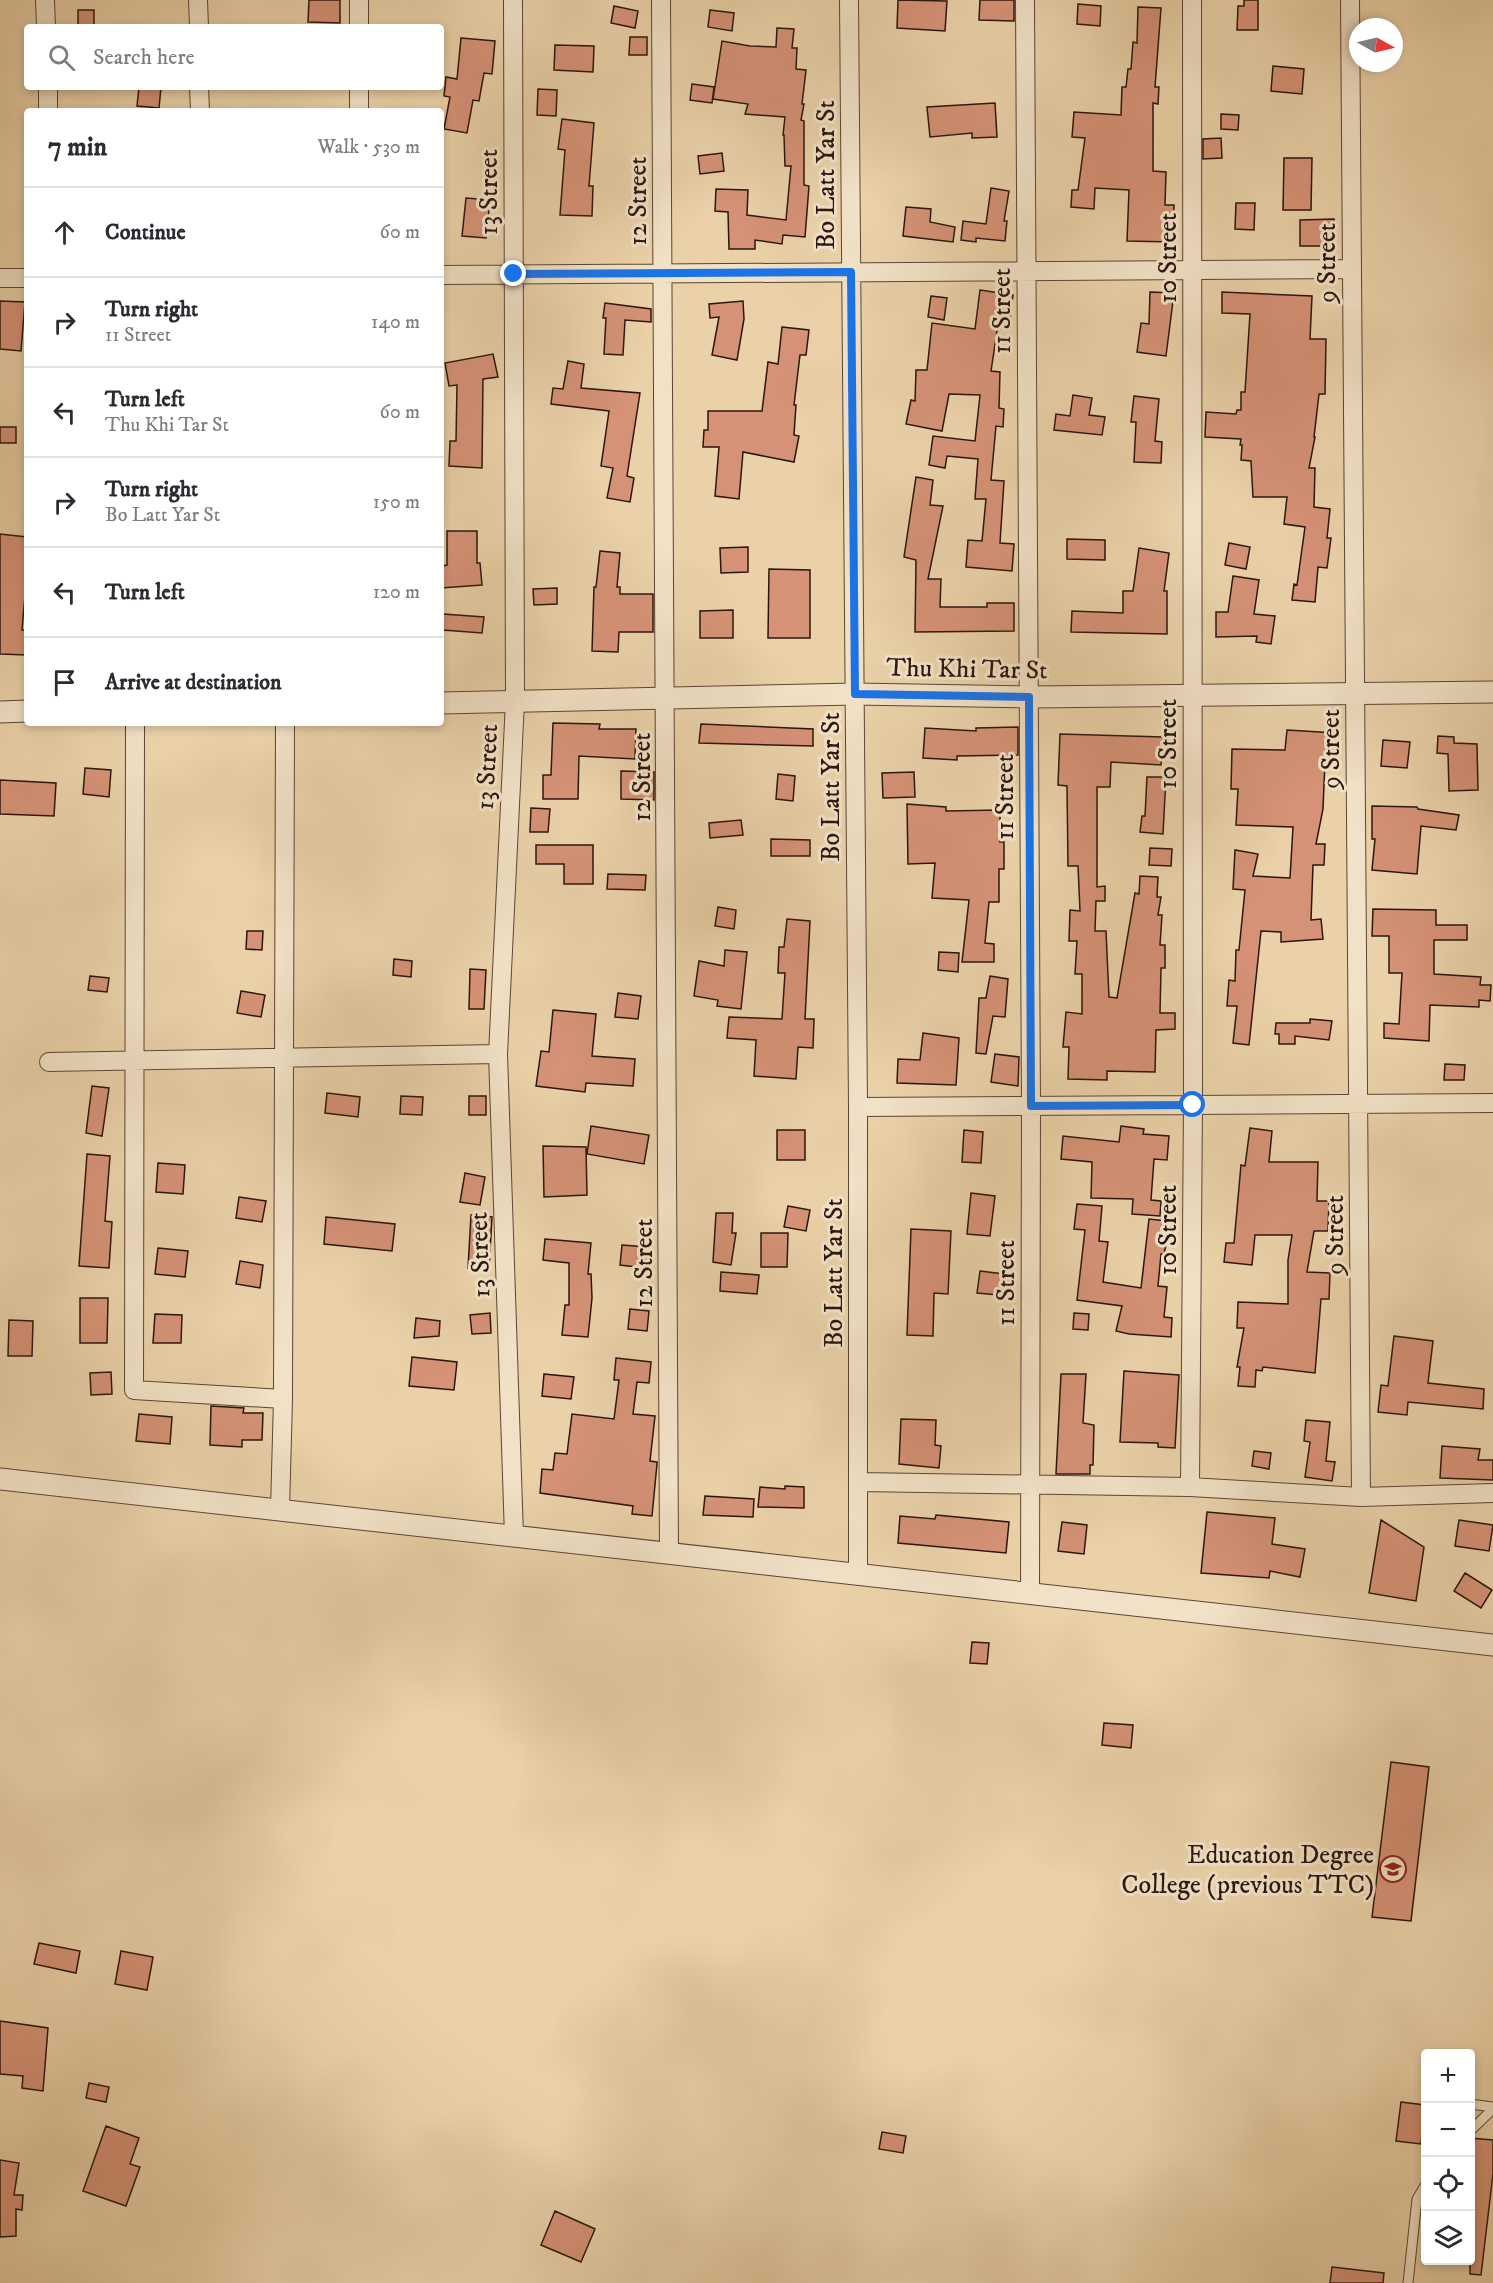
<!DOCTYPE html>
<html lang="en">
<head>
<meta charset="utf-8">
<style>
  :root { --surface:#fff; --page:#f2f2f3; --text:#2b2b33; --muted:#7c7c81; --line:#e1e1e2 }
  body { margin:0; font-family:"IM FELL DW Pica",serif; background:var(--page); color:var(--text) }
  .controls { position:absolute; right:18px; bottom:18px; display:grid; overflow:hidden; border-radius:6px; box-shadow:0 3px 9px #0003 }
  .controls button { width:54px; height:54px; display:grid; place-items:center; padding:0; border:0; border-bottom:2px solid var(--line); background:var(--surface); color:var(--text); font:30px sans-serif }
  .compass { position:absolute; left:1349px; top:18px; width:54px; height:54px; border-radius:50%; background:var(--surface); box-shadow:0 3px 9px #0003; rotate:98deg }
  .stop { position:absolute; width:18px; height:18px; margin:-14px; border:4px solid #1a73e8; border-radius:50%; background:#fff }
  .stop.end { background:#1a73e8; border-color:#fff; box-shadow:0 2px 6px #0008 }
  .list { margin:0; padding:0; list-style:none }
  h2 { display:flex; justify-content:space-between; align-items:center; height:78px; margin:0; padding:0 24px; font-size:26px }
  h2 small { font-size:20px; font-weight:400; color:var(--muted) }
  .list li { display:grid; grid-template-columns:39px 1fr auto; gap:18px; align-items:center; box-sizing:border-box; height:90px; padding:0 24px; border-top:2px solid var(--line) }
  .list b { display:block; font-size:22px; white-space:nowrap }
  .list p { margin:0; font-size:20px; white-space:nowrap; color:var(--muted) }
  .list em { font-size:20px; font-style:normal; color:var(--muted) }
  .icon { flex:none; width:33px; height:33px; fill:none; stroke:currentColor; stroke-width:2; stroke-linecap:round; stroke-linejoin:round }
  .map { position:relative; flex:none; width:1493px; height:2283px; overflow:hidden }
  .search { position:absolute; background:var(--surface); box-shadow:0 3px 9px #0003; left:24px; top:24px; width:420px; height:66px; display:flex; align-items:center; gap:15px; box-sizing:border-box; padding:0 21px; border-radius:6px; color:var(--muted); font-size:22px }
  .panel { position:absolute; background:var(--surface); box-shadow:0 3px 9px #0003; left:24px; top:108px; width:420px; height:618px; border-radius:6px }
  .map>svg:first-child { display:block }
  .building { fill:#d59276; stroke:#2c160c; stroke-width:1.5 }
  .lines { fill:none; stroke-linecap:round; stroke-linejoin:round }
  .service-casing { stroke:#5c4533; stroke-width:11 }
  .minor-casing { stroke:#5c4533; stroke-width:20 }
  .tertiary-casing { stroke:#5c4533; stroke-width:23 }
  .service { stroke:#f1e1c6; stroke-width:9 }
  .minor { stroke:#f1e1c6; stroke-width:18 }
  .tertiary { stroke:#f1e1c6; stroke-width:21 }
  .route { stroke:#1a73e8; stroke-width:8 }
  .labels { text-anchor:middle; stroke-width:6; stroke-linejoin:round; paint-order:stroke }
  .street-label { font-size:26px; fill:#2c160c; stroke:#f1e1c6 }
  .poi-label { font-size:26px; fill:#2c160c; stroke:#f1e1c6; text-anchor:end }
</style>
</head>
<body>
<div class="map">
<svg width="1493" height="2283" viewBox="0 0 1493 2283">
  <rect width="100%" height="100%" fill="#ead1a8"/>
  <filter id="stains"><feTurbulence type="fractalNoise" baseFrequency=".00333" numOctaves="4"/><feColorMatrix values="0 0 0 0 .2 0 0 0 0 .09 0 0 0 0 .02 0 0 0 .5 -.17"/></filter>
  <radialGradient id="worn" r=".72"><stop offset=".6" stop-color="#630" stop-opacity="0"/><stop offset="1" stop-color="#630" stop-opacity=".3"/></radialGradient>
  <path class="building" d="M309,0H340V23L308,22Z
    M898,0L947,1L945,31L897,28Z
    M980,0H1014V21L979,20Z
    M1244,0H1258V30H1237L1238,6H1244Z
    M1078,4L1101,6L1100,26L1077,24Z
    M614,6L638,11L635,28L611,23Z
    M1138,7L1161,8L1155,87H1159L1158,104L1153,103V171L1166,172L1165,205H1174L1173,242L1127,241L1129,190L1095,188L1094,209L1071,207L1072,190H1078L1085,138L1072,137L1074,112L1121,115L1122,87H1126L1128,69H1131L1133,42L1137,43Z
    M78,10H94V27H78Z
    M710,10L734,13L732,31L708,27Z
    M777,28L794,29L792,48H797L796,69L806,70L802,104H804L801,120L804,121V185L809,186L805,237L783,235L782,244L755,240V249H729L728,212L715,211L716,189L748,190L747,215L786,220L791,166H785L784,135H783L785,117L745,114L748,104L713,99L722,41L750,46L776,47Z
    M630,37H647V55H629Z
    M461,38L495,41L492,74L484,73L479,101L473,100L467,133L444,129L450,97L444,96L446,77L457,79Z
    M555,45L594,46L593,72L554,70Z
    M1273,66L1304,69L1302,94L1271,91Z
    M692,84L714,87L712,103L690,100Z
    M139,87H161L159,108L137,106Z
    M538,89L557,90L556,116L537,115Z
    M995,103L997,137L972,138V133L930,137L927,107Z
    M1221,114L1239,115L1238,130L1221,129Z
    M562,119L594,123L589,186H593L592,216L560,215L565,150L558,149Z
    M1221,138L1222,158L1203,159V139Z
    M722,153L724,171L700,174L698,156Z
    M1284,158H1312L1311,210H1283Z
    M991,188L1009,191L1004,221H1007L1005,241L976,238V242L961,240L963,221L986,224Z
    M466,198L490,200L486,238L462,236Z
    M1236,203H1255L1254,230L1235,229Z
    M906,207L931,209L930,222L955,227L953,242L903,236Z
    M1334,219V246H1300V220Z
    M980,290L1013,295L1010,320L999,318L991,371L1000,372L999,408L1004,409L1003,427L996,426L991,480L1004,481L1000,543L1014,544L1012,571L966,567L968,540L982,541L986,499H975L978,459L947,456L945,468L929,465L933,436L975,441L980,395L949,394L942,431L906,424L911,400L915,401L916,370H927L932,323L975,329Z
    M1150,292L1174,293L1166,356L1137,352L1141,323L1149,324Z
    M1222,292L1312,296L1310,339H1326L1325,394H1319L1314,437H1315L1309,468H1315L1314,507L1330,509L1327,538H1331L1327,568L1318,567L1315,602L1292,600L1294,584L1297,585L1305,527L1284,524L1287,497H1253L1251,461L1241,460L1242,445H1240L1241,439L1205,437L1206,412L1236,414L1237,410H1241V392H1245L1250,314L1222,313Z
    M931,296L947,298L944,320L928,317Z
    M0,301L25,302L21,351L0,349Z
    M743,301L744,319L737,360L712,355L719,317L710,318L709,304Z
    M605,303L651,309V322L625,320L623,355L604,354L606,318H603Z
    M782,327L809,330L806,355H800L794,405H796L794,435L799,436L794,462L743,452L739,499L715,496L719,447H703L704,430H708V411H762L768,362L778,364Z
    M493,354L498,377L483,379L482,468L449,466L450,441H456L457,385L449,386L445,363Z
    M568,361L584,364L581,388L640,393L627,476L634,478L630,502L607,498L613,468L601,466L609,411L551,404L553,388L563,389Z
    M1073,395L1092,398L1089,415L1105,417L1102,435L1054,430L1056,414L1070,416Z
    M1134,396L1159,399L1155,441L1162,442L1161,463L1134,462L1136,422H1131Z
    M0,427H16V443H0Z
    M916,477L933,480L930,505L943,506L928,579H941L940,607H987V603H1014V631L915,632L916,560L904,557Z
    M447,531H477V563H480L482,585L441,588V566L447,565Z
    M0,534L27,537V572L22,630H27V655L0,654Z
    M1067,539L1105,540V560L1067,559Z
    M1229,543L1250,547L1246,569L1225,565Z
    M748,547V572L721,573L720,548Z
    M1139,548L1169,553L1164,591H1167V634L1071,632L1072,611L1123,613V591H1133Z
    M600,551L620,553L617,587H620V594H653V632H619L618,652L592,651L594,587H596Z
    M769,569L810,570V638H768Z
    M1233,576L1259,580L1254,614L1275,616L1271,644L1256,642L1257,636L1216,637V612H1228Z
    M557,588V604L534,605L533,589Z
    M733,610V638H700V611Z
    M443,614L484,617L482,633L443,630Z
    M553,723L600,724L599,729H636L635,759L579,756L578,799H543V775H551Z
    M701,724L813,729V746L699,743Z
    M1018,727V755L957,756V760L923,758L925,728L976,731V728Z
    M1287,730L1336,733L1334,762L1325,761L1323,809L1316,844H1325L1324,865H1313L1311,920L1321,919L1323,939L1281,942V932L1261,931L1249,1045L1233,1043L1237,1006H1227L1229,980L1235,981L1236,950H1239L1245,890L1233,889L1235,850L1258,854L1253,876L1290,878L1293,827L1236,825L1238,789H1231L1232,749L1285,750Z
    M1060,734L1163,737L1161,765L1111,762L1110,787H1097V887L1105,886V901H1096L1095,931H1106L1109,997L1117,998L1135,893L1139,894L1140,876L1158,877L1157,897H1161L1158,915H1162L1160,945H1165V968H1161L1160,1013H1175V1029L1156,1030L1155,1072L1107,1071V1080L1068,1079L1069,1047H1063L1066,1012L1082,1014V974H1075L1077,941H1069L1070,910L1080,911L1078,866H1068L1067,786L1058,785Z
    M1438,736L1454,737V743L1477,744L1478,790L1449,791L1448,754L1437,753Z
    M1383,740L1410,742L1407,768L1381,766Z
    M85,768L111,770L109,797L83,794Z
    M621,771L654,772V800L621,799Z
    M914,772L915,797L883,798L882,773Z
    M778,774L795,776L793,801L776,799Z
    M1147,777H1166L1163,834L1140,832L1142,816H1145Z
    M0,780L56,783L54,816L0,814Z
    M907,804L946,807V811L1000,810V842H1004V869H999V902H989L985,943L994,944V962H962L969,900L932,898L935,863L908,864Z
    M1372,806L1417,807L1418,809L1459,815L1456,830L1421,826L1417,874L1372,870L1375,839H1372Z
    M531,808L550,809L548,832H530Z
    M741,820L743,835L710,838L709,823Z
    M771,839L810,840V856H771Z
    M536,845H593V884H564V864H536Z
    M1150,848L1172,849L1171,866L1149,865Z
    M608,874L646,875L645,890L607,889Z
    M718,907L736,910L734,929L715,926Z
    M1373,909L1436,910V925H1467V940H1434V974L1481,977L1480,985H1491L1490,1001L1479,1000V1007L1430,1005L1429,1041L1384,1038V1023L1399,1024L1402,973H1389V936H1372Z
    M787,919L810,921L805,1019H814L813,1048L798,1047L796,1079L754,1076L756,1040L727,1038L729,1017L782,1019L785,973H778L779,947H784Z
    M247,931H263L262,950L246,949Z
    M725,950L747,952L741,1009L717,1006L718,1000L694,996L699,961L724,966Z
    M939,952L959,953L958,972L938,970Z
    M394,959L412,961L411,977L393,975Z
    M470,969L486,970L484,1009H469Z
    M90,976L109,978L107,992L88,990Z
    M990,976L1008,979L1005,1017L993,1016L986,1054L976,1053L979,998H986Z
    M241,991L265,995L261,1017L237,1013Z
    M618,993L641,996L638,1019L615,1017Z
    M553,1010L596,1014L592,1056L635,1059L633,1086L586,1083L585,1092L536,1086L541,1051L549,1052Z
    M1310,1019L1332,1021L1329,1040L1295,1036V1044H1279V1034H1275L1276,1023H1310Z
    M923,1033L959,1038L956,1085L897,1083L898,1059L920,1060Z
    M995,1054L1019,1057L1018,1086L991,1082Z
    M1445,1064L1465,1065L1464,1080H1444Z
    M92,1086L109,1088L102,1136L86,1133Z
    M327,1093L360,1097L358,1117L325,1113Z
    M401,1096L423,1097L422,1115L400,1114Z
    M469,1096H486V1115H469Z
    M591,1126L649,1135L644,1164L587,1154Z
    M1121,1126L1144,1129L1143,1134L1169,1136L1167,1160L1154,1159L1151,1200L1161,1201L1160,1216L1132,1214L1133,1199L1091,1198L1092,1162L1061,1159L1063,1136L1119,1142Z
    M1250,1128L1272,1131L1269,1162H1318L1317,1201H1329L1328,1231H1314L1307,1272L1330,1273L1329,1299H1321L1315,1373L1263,1367L1262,1371L1256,1370L1255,1387L1238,1386L1240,1367H1237L1244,1328H1237L1238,1302L1288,1304V1260L1292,1235H1255L1252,1265L1224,1262L1226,1243H1234L1241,1165L1245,1166Z
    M777,1130H805V1160H777Z
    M964,1130L983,1132L981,1163L962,1162Z
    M543,1146L586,1147L587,1195L544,1197Z
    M87,1154L110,1156L105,1221L112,1222L109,1268L79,1266Z
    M158,1163L185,1165L183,1194L156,1192Z
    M465,1173L485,1177L480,1205L460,1202Z
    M971,1193L995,1196L990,1236L967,1234Z
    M239,1197L266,1201L262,1222L236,1218Z
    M1077,1204L1102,1206L1099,1241L1108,1242L1103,1282L1141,1288L1149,1219L1167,1221L1165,1239L1167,1240L1164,1254H1161L1158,1286L1167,1287L1164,1317L1172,1318L1171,1337L1129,1334L1116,1331L1122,1306L1077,1300L1085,1230L1074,1229Z
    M788,1206L810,1210L806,1231L784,1227Z
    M716,1213H733L732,1233H736L731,1265L713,1262Z
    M471,1215L492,1217L489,1270L468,1268Z
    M326,1217L395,1224L392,1251L324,1244Z
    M911,1229L951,1231L948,1294L934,1293L933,1336L907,1335Z
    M761,1233H788L787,1267H761Z
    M545,1239L591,1243L588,1274H591L592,1298L588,1337L562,1335L565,1305H569V1263L543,1260Z
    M622,1245L647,1247L645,1268L620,1265Z
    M158,1248L188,1251L185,1277L155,1274Z
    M240,1261L263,1265L260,1288L236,1284Z
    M980,1271L1012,1275L1010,1296L977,1293Z
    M721,1272L759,1275L757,1294L720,1291Z
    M80,1298H108L107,1343H80Z
    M630,1309L649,1311L647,1331L628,1329Z
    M490,1313L491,1333L472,1334L470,1315Z
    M1074,1313L1089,1314L1088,1330L1073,1329Z
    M155,1314L182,1315L181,1343H153Z
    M416,1318L440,1321L439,1336L414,1338Z
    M9,1320L33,1321L32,1356H8Z
    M1394,1336L1433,1341L1428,1383L1484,1389L1483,1409L1408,1402L1407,1415L1378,1412L1381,1385L1388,1386Z
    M412,1357L457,1362L454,1390L409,1386Z
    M616,1358L651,1362L649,1383L637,1382L633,1414L655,1416L650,1461L657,1462V1464L652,1516L632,1514L633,1506L540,1493L542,1469L553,1470L555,1453L567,1454L572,1414L614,1419L619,1380H614Z
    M1124,1371L1179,1375L1175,1448L1158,1447V1443L1120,1442Z
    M111,1372L112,1394L91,1395L90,1373Z
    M544,1374L574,1377L571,1399L542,1396Z
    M1061,1374H1086L1083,1423L1094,1425L1093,1465H1090V1474H1056Z
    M211,1406L244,1408L243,1413H263L262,1440H242V1447L210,1445Z
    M139,1414L172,1417L170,1444L136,1441Z
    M901,1419L936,1420L935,1445L941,1446L939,1468L899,1464Z
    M1306,1420L1330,1422L1326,1461L1335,1462L1332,1481L1305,1477L1310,1442L1304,1441Z
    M1442,1446L1480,1449L1478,1460H1493V1480L1440,1478Z
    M1254,1451L1271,1453L1269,1469L1252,1466Z
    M785,1486L804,1487V1508L758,1507L760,1487L785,1489Z
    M705,1496L754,1499L753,1517L703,1515Z
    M1207,1512L1275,1518L1272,1544L1305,1549L1300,1577L1270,1571L1269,1578L1201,1573Z
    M936,1515L1009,1522L1006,1553L898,1543L900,1516L935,1519Z
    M1381,1520L1424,1547L1416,1601L1369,1593Z
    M1459,1520L1493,1525L1489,1551L1455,1546Z
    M1062,1522L1087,1525L1084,1554L1058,1551Z
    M1465,1573L1492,1590L1481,1608L1454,1591Z
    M972,1642L989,1643L987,1664L970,1663Z
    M1104,1723L1133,1725L1131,1748L1102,1745Z
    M1391,1762L1429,1767L1411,1921L1372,1917Z
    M39,1943L80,1951L76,1973L34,1964Z
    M121,1951L153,1957L147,1990L115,1984Z
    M0,2021L48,2028L43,2091L22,2088L23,2076L0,2074Z
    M89,2083L109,2087L106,2102L86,2098Z
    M1401,2102L1425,2105L1421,2144L1396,2141Z
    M106,2126L139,2138L130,2164L140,2167L126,2206L83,2191Z
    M882,2132L906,2136L903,2153L879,2149Z
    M1470,2138L1493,2140V2174L1481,2275L1470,2274Z
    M0,2160L19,2163L14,2195H23L22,2210L16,2209V2236L0,2237Z
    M555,2211L595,2229L581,2262L541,2245Z
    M1332,2267L1384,2273L1383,2283H1330Z"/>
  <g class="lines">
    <defs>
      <path id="service" d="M1470,2104L1493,2107
        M1470,2131L1493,2109
        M1408,2283L1417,2199L1426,2184"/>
      <path id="minor" d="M45,0L46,27
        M198,0L199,27
        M359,0V27
        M513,0L515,701L498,1054L514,1536
        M661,0L669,1553
        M849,0L858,1107V1574
        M1025,0L1031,1106L1030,1593
        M1350,0L1361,1497
        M48,87V111
        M199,87L200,111
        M359,87V111
        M441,275L1352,269
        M0,278H27
        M135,723L134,1390L283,1399
        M49,1062L498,1054
        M858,1107L1493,1103
        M859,1482L1190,1487L1361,1497L1493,1493
        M1190,1487L1193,1105L1192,0
        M280,1510L283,1399L285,723"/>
      <path id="tertiary" d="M441,703L855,694L1029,697L1493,692
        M0,712L27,711
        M0,1479L1493,1645"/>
    </defs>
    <use href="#service" class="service-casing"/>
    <use href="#minor" class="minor-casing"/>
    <use href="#tertiary" class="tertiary-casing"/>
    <use href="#service" class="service"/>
    <use href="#minor" class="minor"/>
    <use href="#tertiary" class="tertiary"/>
  </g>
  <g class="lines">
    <path class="route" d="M514,274L851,272L855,694L1029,697L1031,1106L1193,1105"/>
  </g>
  <defs>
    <symbol id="university-ring" viewBox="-11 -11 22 22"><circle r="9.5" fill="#f1e1c6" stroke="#8f2418" stroke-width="1.5"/><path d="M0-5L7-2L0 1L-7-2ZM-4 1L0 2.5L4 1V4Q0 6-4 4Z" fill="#8f2418"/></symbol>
  </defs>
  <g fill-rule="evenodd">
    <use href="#university-ring" x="1378" y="1854" width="30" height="30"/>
  </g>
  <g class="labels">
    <g class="street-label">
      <text transform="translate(825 175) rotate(-90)" y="9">Bo Latt Yar St</text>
      <text transform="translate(488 192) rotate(-90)" y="9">13 Street</text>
      <text transform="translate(637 201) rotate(-90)" y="9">12 Street</text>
      <text transform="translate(1167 258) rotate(-90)" y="9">10 Street</text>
      <text transform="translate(1326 263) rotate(-90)" y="9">9 Street</text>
      <text transform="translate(1001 311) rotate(-90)" y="9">11 Street</text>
      <text transform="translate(967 668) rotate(1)" y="9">Thu Khi Tar St</text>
      <text transform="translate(1167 744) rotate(-90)" y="9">10 Street</text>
      <text transform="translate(1330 749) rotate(-90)" y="9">9 Street</text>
      <text transform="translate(486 767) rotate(-87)" y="9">13 Street</text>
      <text transform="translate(641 777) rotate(-90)" y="9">12 Street</text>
      <text transform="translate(830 787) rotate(-90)" y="9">Bo Latt Yar St</text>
      <text transform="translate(1004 797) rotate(-90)" y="9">11 Street</text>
      <text transform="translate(1167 1230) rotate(-90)" y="9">10 Street</text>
      <text transform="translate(1334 1235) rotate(-90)" y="9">9 Street</text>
      <text transform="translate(479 1255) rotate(-92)" y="9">13 Street</text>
      <text transform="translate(643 1263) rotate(-90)" y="9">12 Street</text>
      <text transform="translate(833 1273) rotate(-90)" y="9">Bo Latt Yar St</text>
      <text transform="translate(1005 1283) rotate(-90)" y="9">11 Street</text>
    </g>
    <g class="poi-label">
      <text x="1374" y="1863">Education Degree<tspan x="1374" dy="30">College (previous TTC)</tspan></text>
    </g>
  </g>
  <rect width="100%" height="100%" filter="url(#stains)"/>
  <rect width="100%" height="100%" fill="url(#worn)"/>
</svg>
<div class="controls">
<button>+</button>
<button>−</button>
<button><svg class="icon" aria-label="locate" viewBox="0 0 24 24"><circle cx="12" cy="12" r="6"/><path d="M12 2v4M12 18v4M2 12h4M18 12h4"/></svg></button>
<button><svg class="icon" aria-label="layers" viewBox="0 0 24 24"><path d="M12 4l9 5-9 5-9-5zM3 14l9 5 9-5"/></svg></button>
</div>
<svg class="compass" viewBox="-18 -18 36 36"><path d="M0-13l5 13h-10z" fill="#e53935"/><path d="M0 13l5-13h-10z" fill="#7c7c81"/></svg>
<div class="stop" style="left:1193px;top:1105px"></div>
<div class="stop end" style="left:514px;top:274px"></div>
<div class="search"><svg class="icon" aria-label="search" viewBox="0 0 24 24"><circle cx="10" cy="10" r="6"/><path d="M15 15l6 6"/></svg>Search here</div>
<section class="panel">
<h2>7 min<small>Walk · 530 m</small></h2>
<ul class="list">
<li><svg class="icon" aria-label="ahead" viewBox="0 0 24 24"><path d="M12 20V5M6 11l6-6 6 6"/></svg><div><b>Continue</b></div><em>60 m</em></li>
<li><svg class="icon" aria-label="right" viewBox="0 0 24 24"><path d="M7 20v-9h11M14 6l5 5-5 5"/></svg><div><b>Turn right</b><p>11 Street</p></div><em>140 m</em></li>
<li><svg class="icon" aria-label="left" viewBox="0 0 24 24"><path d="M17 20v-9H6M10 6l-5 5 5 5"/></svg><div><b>Turn left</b><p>Thu Khi Tar St</p></div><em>60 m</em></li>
<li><svg class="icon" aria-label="right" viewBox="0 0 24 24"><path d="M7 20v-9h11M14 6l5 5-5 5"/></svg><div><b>Turn right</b><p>Bo Latt Yar St</p></div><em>150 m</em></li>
<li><svg class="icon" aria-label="left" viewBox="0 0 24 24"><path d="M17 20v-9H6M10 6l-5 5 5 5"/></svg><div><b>Turn left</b></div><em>120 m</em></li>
<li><svg class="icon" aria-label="arrive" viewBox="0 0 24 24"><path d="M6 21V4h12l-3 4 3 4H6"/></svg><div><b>Arrive at destination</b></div></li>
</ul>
</section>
</div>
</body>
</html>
